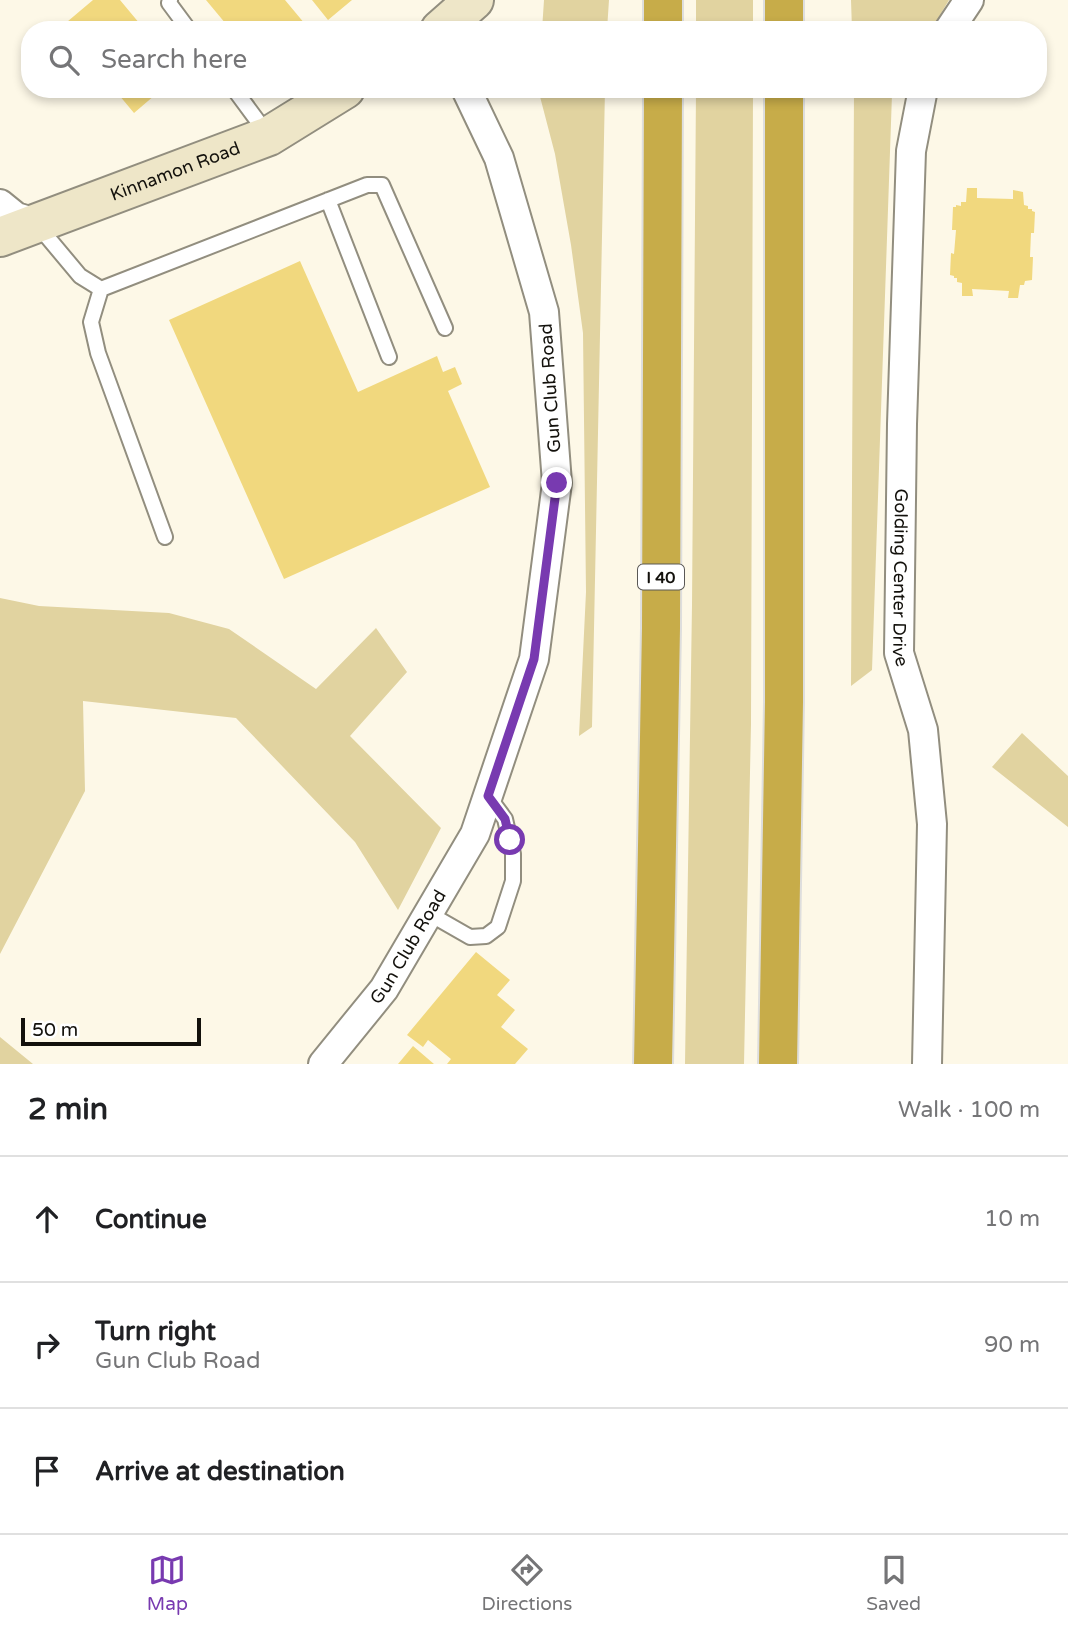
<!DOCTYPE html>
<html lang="en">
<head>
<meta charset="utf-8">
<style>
  :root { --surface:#fff; --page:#f6f6f6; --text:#202124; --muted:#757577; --line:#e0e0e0; --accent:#783ab0 }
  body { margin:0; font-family:"Varela Round",sans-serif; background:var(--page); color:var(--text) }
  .scale { position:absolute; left:21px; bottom:18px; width:180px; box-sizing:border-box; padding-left:7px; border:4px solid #13110c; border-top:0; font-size:19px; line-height:24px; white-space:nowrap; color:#13110c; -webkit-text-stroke:5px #fff; paint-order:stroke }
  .stop { position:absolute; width:21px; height:21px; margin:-16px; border:5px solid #783ab0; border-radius:50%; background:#fff }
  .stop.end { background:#783ab0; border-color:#fff; box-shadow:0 2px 7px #0008 }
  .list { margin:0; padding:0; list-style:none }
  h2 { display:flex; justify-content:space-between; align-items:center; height:91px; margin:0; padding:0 28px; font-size:30px }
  h2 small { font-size:23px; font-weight:400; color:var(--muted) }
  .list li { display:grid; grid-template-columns:46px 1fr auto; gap:21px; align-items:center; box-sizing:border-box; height:126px; padding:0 28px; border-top:2px solid var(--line) }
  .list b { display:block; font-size:26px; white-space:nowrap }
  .list p { margin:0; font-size:23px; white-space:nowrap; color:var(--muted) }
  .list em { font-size:23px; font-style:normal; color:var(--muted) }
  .icon { flex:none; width:38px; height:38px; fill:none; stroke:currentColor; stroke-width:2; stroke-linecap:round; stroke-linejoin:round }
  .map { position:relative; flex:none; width:1068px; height:1064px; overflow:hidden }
  .search { position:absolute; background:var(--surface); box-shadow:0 4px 10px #0003; left:21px; right:21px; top:21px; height:77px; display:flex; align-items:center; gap:18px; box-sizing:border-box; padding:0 24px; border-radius:28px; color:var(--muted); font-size:26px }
  .sheet { height:469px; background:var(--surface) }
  nav { display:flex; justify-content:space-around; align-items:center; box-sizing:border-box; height:98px; border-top:2px solid var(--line); background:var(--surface); font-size:19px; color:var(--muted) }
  nav a { display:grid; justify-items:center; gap:4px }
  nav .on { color:var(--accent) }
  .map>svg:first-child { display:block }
  .green { fill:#e1d3a0 }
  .building { fill:#f1d87e }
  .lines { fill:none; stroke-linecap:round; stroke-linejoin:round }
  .lane-casing { stroke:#928e7f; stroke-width:18 }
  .street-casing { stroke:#928e7f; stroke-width:32 }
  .secondary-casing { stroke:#928e7f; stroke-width:42 }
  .highway-casing { stroke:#dededd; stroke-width:42 }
  .lane { stroke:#fff; stroke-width:14 }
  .street { stroke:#fff; stroke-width:28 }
  .secondary { stroke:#eee6c8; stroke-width:38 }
  .highway { stroke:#c7ac49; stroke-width:38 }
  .route { stroke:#783ab0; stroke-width:9 }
  .labels { text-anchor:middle; stroke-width:5; stroke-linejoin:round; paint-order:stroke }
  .shield { fill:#fff; stroke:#5a5855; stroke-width:2 }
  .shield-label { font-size:16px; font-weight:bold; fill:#13110c }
  .street-label { font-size:18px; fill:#13110c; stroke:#fff }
</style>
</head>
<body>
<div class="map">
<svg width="1068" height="1064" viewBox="0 0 1068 1064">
  <rect width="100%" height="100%" fill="#fdf8e7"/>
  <path class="green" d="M544,0H609L607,30H542Z
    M696,0H753V30H696Z
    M851,0H949L931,30H852Z
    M538,89H605L592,727L579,736L586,592L583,333L571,245L555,154Z
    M696,89H753L751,724L744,1064H685L692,605Z
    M854,89H895L892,94L872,670L851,686Z
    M0,598L39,606L169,613L229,629L316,689L376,628L407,672L350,736L441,828L398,910L355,842L236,718L83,701L85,791L0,954Z
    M1022,733L1068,776V827L992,767Z
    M0,1037L33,1064H0Z"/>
  <path class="building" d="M93,0H120L145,30H64L61,27Z
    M206,0H285L305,24L297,30H231Z
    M312,0H352L328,20Z
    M114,89H162L134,113Z
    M967,188H977V198L1013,199V190L1023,192L1024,205L1028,206V209H1032V211L1035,212L1034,233H1031L1030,257H1033L1032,280L1025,281L1024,285H1020L1018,298H1008L1009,291L972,289L973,296H962V283L957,282V278H954V276L950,275L951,253L954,254L956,230H952L953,207H956V205L961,206V202H966Z
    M300,261L358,392L437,356L443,372L455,367L462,384L448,391L490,487L284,579L169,320Z
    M476,952L510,980L497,995L515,1010L501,1027L528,1049L515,1064H447L451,1059L428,1040L423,1047L407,1035Z
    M413,1046L434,1064H398Z"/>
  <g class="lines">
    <defs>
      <path id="lane" d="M170,0L169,3L189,30
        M234,89L268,135
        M328,200L389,357
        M39,227L80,276L101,289L367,185H382L445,328
        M101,289L91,322L98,353L165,537
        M428,913L470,937L486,936L498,927L513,881V854L505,819L488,796"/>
      <g id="street">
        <path d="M949,30L969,0"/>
        <path id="s1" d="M923,89L911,151L902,424L899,653L923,730L932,824L927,1064"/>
        <path d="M0,204L16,217L36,223"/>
        <path id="s2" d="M323,1064L384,989L475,834L534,659L557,483L544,312L499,158L466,89"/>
      </g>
      <g id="secondary">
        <path d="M440,30L474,0"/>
        <path id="s3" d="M0,237L269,136L345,89"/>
      </g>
      <path id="highway" d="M784,0V30
        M663,30V0
        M653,1064L661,628L663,89
        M778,1064L784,702V89"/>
    </defs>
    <use href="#lane" class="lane-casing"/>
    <use href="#street" class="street-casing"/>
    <use href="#secondary" class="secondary-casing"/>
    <use href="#highway" class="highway-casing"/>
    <use href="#lane" class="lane"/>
    <use href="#street" class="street"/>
    <use href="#secondary" class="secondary"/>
    <use href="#highway" class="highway"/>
  </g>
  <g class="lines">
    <path class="route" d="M510,840L505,819L488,796L534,659L557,483"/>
  </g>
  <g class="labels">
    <rect class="shield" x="638" y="564.5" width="46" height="25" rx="5"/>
    <g class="shield-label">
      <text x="661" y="583">I 40</text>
    </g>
    <g class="street-label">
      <text dy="6" stroke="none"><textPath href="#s3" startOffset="187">Kinnamon Road</textPath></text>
      <text transform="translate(550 388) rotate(-94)" y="6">Gun Club Road</text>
      <text dy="6" stroke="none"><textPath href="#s1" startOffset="490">Golding Center Drive</textPath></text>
      <text dy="6" stroke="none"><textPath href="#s2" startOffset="145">Gun Club Road</textPath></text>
    </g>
  </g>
</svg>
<div class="scale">50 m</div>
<div class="stop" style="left:510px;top:840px"></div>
<div class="stop end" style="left:557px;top:483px"></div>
<div class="search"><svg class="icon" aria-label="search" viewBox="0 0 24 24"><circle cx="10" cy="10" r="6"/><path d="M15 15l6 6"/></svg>Search here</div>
</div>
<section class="sheet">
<h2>2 min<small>Walk · 100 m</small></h2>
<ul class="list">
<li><svg class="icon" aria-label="ahead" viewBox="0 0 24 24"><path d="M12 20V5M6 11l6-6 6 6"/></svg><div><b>Continue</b></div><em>10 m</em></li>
<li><svg class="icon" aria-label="right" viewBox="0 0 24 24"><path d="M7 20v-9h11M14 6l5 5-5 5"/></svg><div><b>Turn right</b><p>Gun Club Road</p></div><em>90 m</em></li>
<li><svg class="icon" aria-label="arrive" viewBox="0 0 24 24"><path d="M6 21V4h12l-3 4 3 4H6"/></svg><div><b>Arrive at destination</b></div></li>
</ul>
</section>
<nav>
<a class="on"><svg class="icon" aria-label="map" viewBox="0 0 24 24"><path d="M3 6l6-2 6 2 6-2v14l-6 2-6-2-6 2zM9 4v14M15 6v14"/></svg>Map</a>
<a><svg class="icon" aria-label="directions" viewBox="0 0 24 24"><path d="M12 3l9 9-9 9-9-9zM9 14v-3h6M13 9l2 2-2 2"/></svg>Directions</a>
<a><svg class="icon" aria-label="saved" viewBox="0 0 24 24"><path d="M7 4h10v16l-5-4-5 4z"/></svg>Saved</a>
</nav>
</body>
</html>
